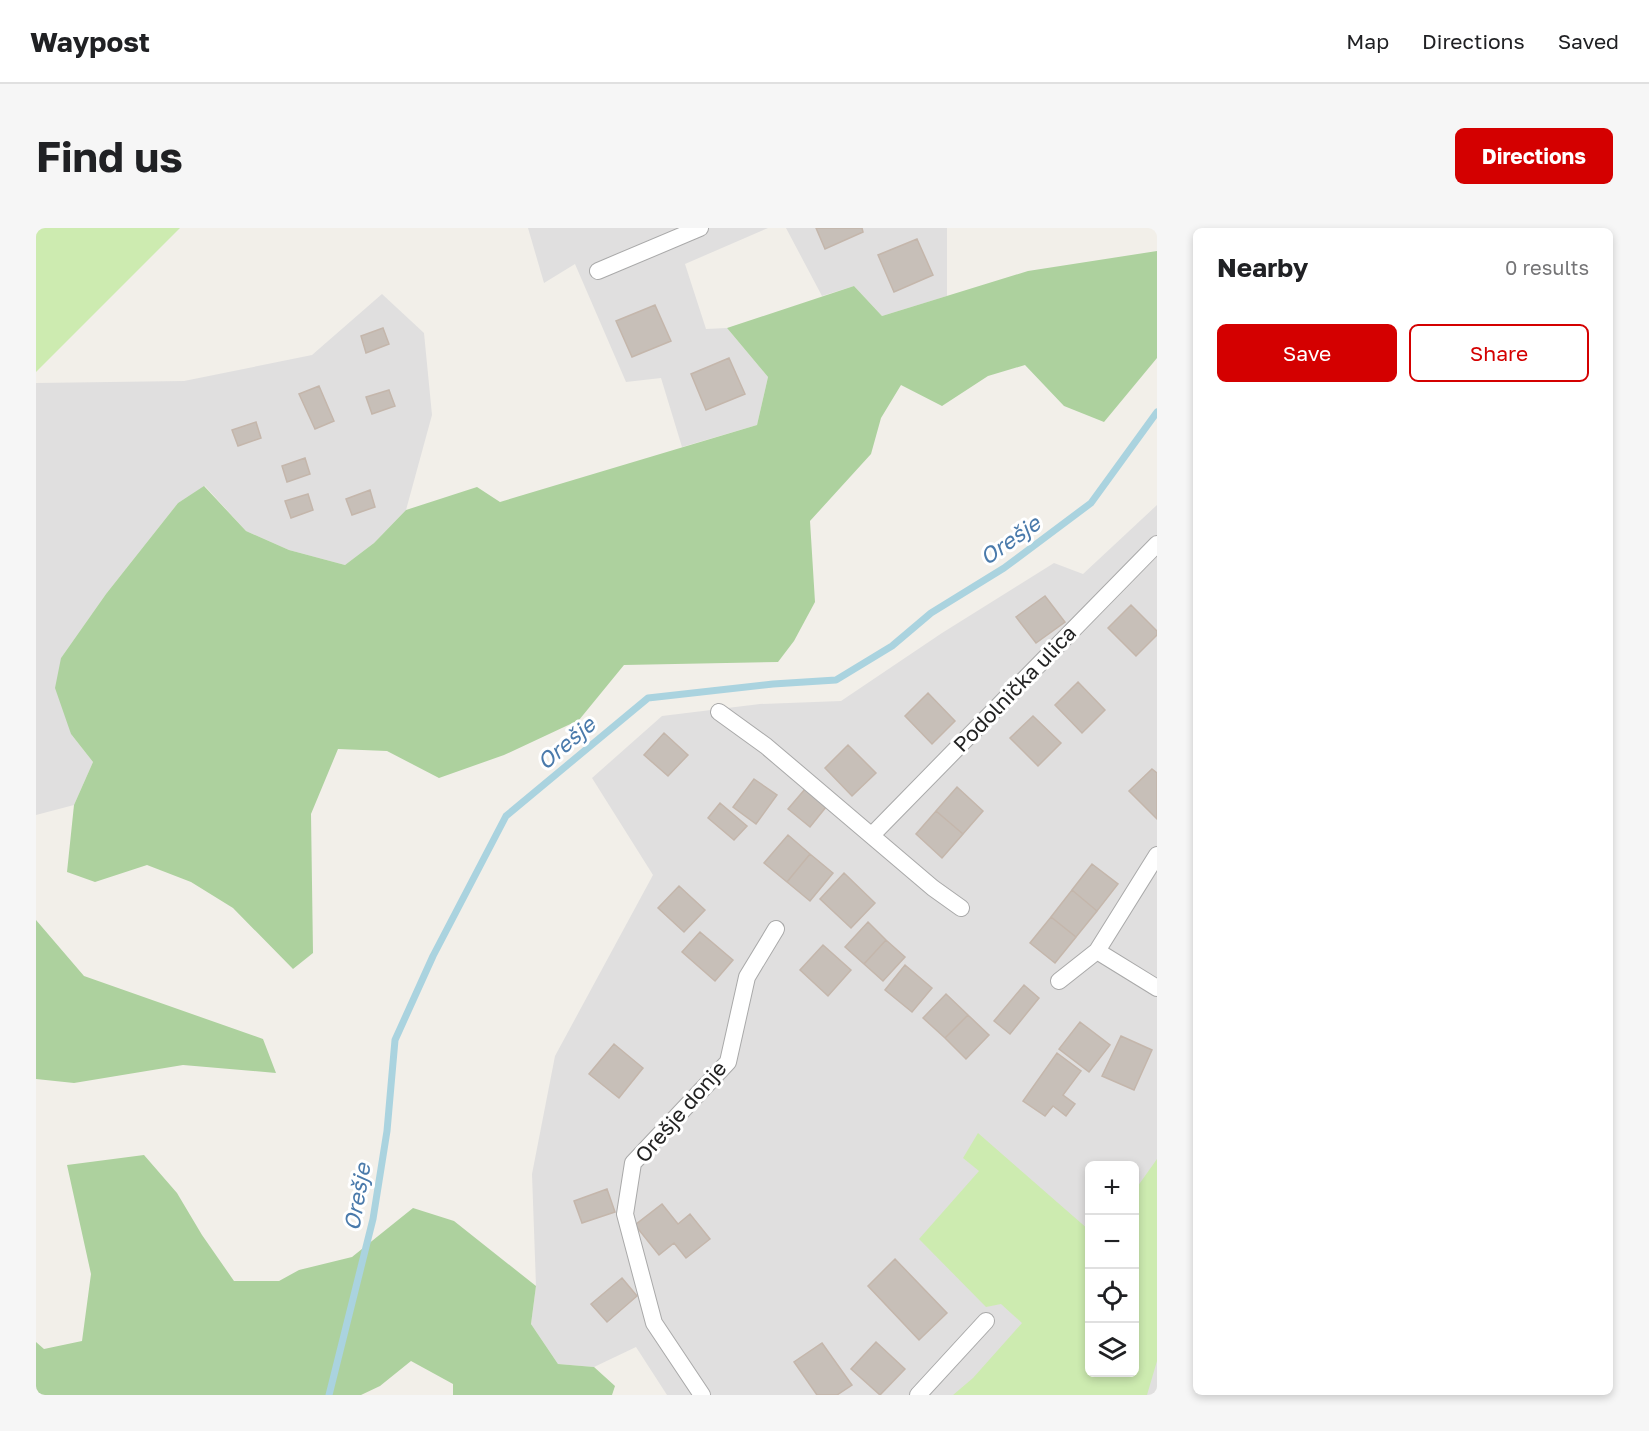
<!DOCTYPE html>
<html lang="en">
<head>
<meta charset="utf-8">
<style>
  :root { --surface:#fff; --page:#f6f6f6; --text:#202124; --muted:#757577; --line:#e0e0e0; --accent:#d40000 }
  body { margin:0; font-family:"Golos Text",sans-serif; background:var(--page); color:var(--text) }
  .controls { position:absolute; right:18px; bottom:18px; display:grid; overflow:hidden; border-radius:9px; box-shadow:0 3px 9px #0003 }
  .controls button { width:54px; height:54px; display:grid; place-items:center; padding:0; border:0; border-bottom:2px solid var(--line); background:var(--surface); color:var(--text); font:30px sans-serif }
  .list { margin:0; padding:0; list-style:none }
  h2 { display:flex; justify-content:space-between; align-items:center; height:78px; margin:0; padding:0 24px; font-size:26px }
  h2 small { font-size:20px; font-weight:400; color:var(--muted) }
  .actions { display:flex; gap:12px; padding:18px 24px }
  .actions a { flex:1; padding:14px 0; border:2px solid var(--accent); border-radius:9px; text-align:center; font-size:21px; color:var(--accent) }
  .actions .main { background:var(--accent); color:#fff }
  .icon { flex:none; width:33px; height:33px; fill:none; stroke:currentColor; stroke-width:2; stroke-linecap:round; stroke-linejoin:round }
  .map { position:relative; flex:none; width:1121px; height:1167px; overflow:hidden; border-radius:9px }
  header { display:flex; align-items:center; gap:36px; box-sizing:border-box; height:84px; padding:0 30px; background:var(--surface); border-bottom:2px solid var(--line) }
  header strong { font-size:28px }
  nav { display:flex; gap:33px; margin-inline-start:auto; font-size:21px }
  .intro { display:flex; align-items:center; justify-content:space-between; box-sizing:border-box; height:144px; padding:0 36px }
  h1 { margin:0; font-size:42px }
  .button { padding:15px 27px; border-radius:9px; background:var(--accent); color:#fff; font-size:21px; font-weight:700 }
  main { display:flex; gap:36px; padding:0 36px }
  aside { flex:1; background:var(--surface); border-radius:9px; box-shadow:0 3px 9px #0003 }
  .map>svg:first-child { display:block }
  .residential { fill:#e0dfdf; fill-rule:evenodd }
  .grass { fill:#cdebb0 }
  .forest { fill:#add19e }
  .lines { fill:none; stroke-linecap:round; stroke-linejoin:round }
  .stream { stroke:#aad3df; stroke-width:7 }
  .building { fill:#c7bfb8; stroke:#c4b6ab; stroke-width:1.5 }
  .street-casing { stroke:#a9a9a9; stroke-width:18 }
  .street { stroke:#fff; stroke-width:16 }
  .labels { text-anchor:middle; stroke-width:6; stroke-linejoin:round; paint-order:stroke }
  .street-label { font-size:21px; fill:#222; stroke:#fff }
  .water-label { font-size:22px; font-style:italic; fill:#4a7aab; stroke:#fff }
</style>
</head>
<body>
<header>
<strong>Waypost</strong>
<nav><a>Map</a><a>Directions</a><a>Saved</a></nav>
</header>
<div class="intro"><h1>Find us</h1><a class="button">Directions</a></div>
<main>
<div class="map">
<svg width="1121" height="1167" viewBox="0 0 1121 1167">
  <rect width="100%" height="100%" fill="#f2efe9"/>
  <path class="residential" d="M492,0H732L649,36L670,101L691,100L732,149L721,197L646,219L625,150L590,154L539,36L508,55Z
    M750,0H911V68L846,88L818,58L786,68Z
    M346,66L388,105L396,187L370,282L338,315L309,337L253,322L210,303L169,258L142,275L70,366L25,430L35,506L57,534L38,577L0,587V155L148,153L276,127Z
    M1121,277V1167H631L600,1119L558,1139L522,1136L495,1096L500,1058L496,946L519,828L617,647L556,550L626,488L724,476L805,473L906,405L1018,335L1047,346ZM1054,938H1098V1144H1054Z"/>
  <path class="grass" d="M0,0H144L0,144Z
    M942,905L1053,1002L1054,1144H1098L1099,962L1121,931V1133L1111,1167H917L937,1150L986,1095L965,1076L950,1079L883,1011L943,943L927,930Z"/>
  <path class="forest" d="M1121,23V130L1068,194L1028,178L989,137L952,148L906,178L865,157L845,190L835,226L774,293L779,374L758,413L742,434L588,437L543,492L468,527L403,550L351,523L302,521L275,586L277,725L257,741L197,680L155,654L111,637L59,654L31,644L38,577L57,534L35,506L19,460L25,430L70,366L142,275L168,258L210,303L253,322L309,337L338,315L370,282L441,259L464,274L721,197L732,149L691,100L818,58L846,88L992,43Z
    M0,692L48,748L227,811L240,845L147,837L38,855L0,851Z
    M108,927L141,965L166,1007L198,1053H243L263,1042L316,1029L377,980L418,993L500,1058L495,1096L522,1136L558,1139L579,1158L576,1167H417V1156L375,1133L344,1158L325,1167H0V1114L8,1121L46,1113L55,1046L31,937Z"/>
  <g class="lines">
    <path class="stream" d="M293,1167L337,991L351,903L359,812L397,728L470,588L612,470L737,456L800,452L856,418L895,385L968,340L1055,275L1121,184"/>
  </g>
  <path class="building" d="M780,0H826L827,4L789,21Z
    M881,11L897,47L858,64L842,27Z
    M619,77L635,113L596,129L580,93Z
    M347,100L353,116L330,125L325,108Z
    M693,130L709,166L670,182L655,146Z
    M283,158L298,193L279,201L263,166Z
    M353,162L359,178L336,186L330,169Z
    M220,194L225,210L202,218L196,202Z
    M269,230L274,246L251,254L246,238Z
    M334,262L339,279L316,287L310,271Z
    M272,266L277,282L255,290L249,273Z
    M1009,368L1029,394L1000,415L980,389Z
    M1095,377L1121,403V407L1100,428L1072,400Z
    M1042,454L1069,482L1046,505L1019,477Z
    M892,465L919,493L896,516L869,488Z
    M997,488L1025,515L1002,538L974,510Z
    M628,505L652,527L632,548L608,527Z
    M812,517L840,545L816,568L789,540Z
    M1116,541L1121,545V591L1093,563Z
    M718,551L741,567L720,596L697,579Z
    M921,559L947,583L927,606L900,583Z
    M769,561L790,579L774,599L752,581Z
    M684,575L711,598L698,612L672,590Z
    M900,583L927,606L906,630L880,606Z
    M752,607L774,626L751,654L728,635Z
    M774,626L797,645L774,673L751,654Z
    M1056,636L1082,656L1061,683L1036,662Z
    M808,645L839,675L815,700L784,671Z
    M643,658L669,682L648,704L622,680Z
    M1036,662L1061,683L1040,709L1015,689Z
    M1015,689L1040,709L1019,735L994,715Z
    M832,694L850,712L828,736L809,719Z
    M664,704L697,732L679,753L646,724Z
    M850,712L869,729L847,753L828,736Z
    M787,717L815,742L792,768L764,742Z
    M869,737L896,760L876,784L849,762Z
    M988,757L1003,770L974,806L958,793Z
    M910,766L932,787L909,810L887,790Z
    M932,787L953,807L930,831L909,810Z
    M1044,794L1074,817L1053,844L1023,821Z
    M1085,808L1116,822L1098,862L1066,848Z
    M578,816L607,840L583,870L553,846Z
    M1021,825L1045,843L1027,867L1039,876L1030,888L1017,878L1009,888L987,873Z
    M571,961L579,984L546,995L538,973Z
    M626,976L642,996L654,986L674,1011L650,1030L638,1015L623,1027L599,997Z
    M859,1031L911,1085L883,1112L832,1058Z
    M586,1050L601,1068L571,1094L555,1076Z
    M840,1114L869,1141L844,1167L815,1141Z
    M786,1115L816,1157L801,1167H781L758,1134Z"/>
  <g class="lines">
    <defs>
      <path id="street" d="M562,43L664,0
        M683,484L730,518L897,660L925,680
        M837,606L1121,316
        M1061,723L1121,760
        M1023,753L1061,723L1121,627
        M666,1167L618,1095L589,986L597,935L692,834L711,749L740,701
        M882,1167L950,1093"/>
    </defs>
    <use href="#street" class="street-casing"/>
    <use href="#street" class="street"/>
  </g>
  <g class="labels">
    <g class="street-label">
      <text transform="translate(979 461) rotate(-46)" y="7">Podolnička ulica</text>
      <text transform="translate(645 884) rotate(-49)" y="7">Orešje donje</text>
    </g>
    <g class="water-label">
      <text transform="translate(974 312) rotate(-35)" y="8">Orešje</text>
      <text transform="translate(530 515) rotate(-40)" y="8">Orešje</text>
      <text transform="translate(321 969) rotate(-80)" y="8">Orešje</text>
    </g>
  </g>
</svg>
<div class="controls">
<button>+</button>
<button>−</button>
<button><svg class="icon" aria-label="locate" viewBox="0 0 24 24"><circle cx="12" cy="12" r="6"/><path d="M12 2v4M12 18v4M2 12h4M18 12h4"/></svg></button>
<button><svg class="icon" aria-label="layers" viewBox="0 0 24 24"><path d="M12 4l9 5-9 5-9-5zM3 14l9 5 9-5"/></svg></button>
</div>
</div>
<aside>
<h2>Nearby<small>0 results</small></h2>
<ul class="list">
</ul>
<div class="actions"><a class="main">Save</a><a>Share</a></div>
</aside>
</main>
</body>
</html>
